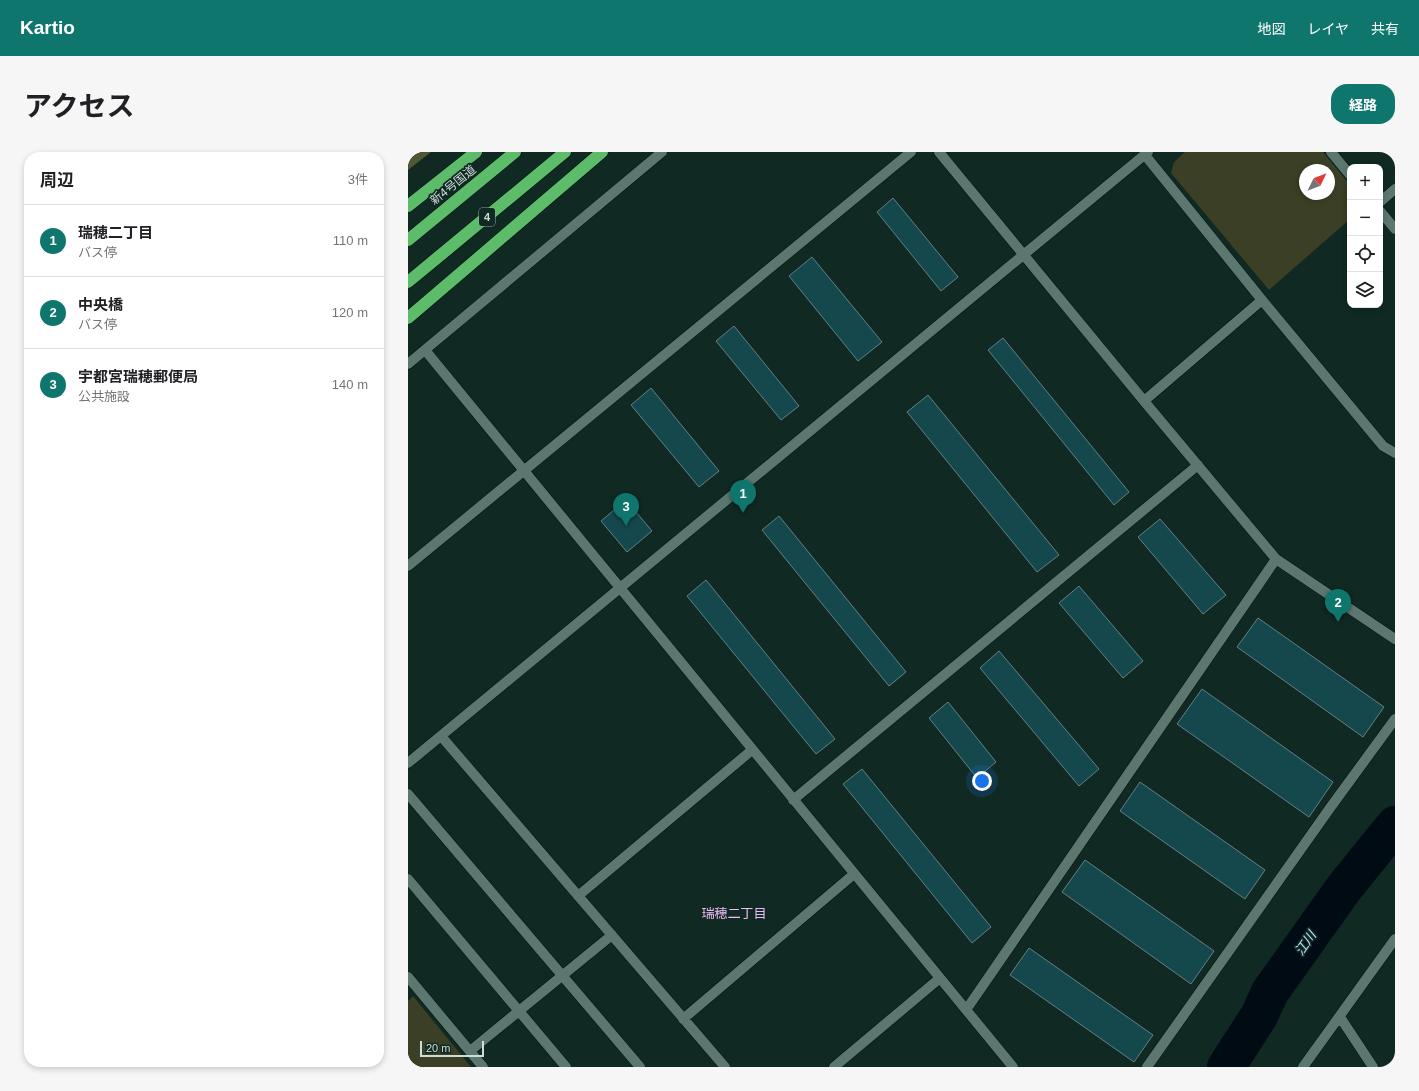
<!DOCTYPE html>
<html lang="ja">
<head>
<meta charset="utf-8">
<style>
  :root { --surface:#fff; --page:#f6f6f6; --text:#202124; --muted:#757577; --line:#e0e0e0; --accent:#0f766e }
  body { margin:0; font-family:Helvetica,"Noto Sans JP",sans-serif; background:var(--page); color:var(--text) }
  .controls { position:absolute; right:12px; top:12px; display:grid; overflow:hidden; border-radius:8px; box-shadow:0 2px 6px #0003 }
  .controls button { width:36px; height:36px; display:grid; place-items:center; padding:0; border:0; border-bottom:1px solid var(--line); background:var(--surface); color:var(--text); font:20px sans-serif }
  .compass { position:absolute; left:891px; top:12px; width:36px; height:36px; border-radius:50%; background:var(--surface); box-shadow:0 2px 6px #0003; rotate:47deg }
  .scale { position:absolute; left:12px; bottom:10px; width:64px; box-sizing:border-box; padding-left:4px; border:2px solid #ceddd8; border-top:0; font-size:11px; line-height:14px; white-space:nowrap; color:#ceddd8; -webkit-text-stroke:3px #102923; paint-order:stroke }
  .you { position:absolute; left:574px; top:629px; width:14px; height:14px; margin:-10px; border:3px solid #fff; border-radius:50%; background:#1a73e8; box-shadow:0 0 0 6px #1a73e833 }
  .badge { display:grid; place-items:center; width:26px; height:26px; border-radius:50%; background:var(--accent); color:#fff; font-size:13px; font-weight:700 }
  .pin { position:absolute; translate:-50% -33px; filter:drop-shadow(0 1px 2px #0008) }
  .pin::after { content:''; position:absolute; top:21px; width:14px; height:12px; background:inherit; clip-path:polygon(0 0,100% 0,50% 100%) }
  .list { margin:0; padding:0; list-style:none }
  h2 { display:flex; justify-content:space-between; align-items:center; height:52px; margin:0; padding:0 16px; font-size:17px }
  h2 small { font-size:13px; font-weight:400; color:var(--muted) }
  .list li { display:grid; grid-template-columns:26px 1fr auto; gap:12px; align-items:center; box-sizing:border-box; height:72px; padding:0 16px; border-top:1px solid var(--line) }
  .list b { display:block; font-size:15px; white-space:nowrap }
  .list p { margin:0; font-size:13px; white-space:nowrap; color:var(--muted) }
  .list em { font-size:13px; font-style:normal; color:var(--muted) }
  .icon { flex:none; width:22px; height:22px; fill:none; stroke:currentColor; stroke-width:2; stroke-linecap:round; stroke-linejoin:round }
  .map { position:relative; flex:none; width:987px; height:915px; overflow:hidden; border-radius:16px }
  header { display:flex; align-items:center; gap:24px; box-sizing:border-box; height:56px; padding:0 20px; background:var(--accent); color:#fff }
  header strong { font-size:19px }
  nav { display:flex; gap:22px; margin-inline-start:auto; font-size:14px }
  .intro { display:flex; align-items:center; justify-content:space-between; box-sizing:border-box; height:96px; padding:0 24px }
  h1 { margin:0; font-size:28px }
  .button { padding:10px 18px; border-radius:16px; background:var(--accent); color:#fff; font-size:14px; font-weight:700 }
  main { display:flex; gap:24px; padding:0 24px }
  aside { flex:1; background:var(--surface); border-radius:16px; box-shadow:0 2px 6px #0003 }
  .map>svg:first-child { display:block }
  .green { fill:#3a3f25; fill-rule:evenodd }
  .forest { fill:#505734 }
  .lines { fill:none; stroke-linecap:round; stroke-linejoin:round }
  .river { stroke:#000b14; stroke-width:38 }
  .building { fill:#14484d; stroke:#638083 }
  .minor-casing { stroke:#00110c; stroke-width:11 }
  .highway-casing { stroke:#00110c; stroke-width:13 }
  .minor { stroke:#5c7770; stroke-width:10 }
  .highway { stroke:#5dbc6a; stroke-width:12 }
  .labels { text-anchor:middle; stroke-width:3.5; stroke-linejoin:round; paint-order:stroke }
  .shield { fill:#102923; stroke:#95a7a2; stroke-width:1 }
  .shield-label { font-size:11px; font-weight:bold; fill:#ceddd8 }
  .street-label { font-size:12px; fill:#ceddd8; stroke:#102923 }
  .neighbourhood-label { font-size:13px; fill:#efbaf6; stroke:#102923 }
  .water-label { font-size:13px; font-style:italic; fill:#bde2f9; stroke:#102923 }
</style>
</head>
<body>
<header>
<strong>Kartio</strong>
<nav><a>地図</a><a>レイヤ</a><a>共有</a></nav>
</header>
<div class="intro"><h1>アクセス</h1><a class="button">経路</a></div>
<main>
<aside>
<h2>周辺<small>3件</small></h2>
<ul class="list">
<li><span class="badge">1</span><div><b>瑞穂二丁目</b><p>バス停</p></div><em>110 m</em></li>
<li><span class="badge">2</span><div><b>中央橋</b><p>バス停</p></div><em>120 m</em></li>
<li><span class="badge">3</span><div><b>宇都宮瑞穂郵便局</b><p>公共施設</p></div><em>140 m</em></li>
</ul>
</aside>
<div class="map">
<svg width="987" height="915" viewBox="0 0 987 915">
  <rect width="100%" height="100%" fill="#102923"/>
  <path class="green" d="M777,0H915L942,33V67L861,138L763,21L766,10ZM897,18H921V42H897Z
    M5,844L63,915H0V849Z"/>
  <path class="forest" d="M0,0H23L0,18Z"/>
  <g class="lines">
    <path class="river" d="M818,915L851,864L862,840L936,736L987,673"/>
  </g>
  <path class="building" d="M485,46L550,125L533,139L469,60Z
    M404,105L474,190L450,209L381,124Z
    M326,174L391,254L373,268L308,189Z
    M595,186L721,340L706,353L580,198Z
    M243,236L311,319L291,335L223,253Z
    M520,243L651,403L629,420L499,260Z
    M218,348L244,379L219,400L193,369Z
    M371,364L498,520L481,534L354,378Z
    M752,367L818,443L795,462L730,385Z
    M298,428L427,587L408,602L279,444Z
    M671,434L735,509L715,526L651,451Z
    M850,466L976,555L955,585L829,495Z
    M591,499L691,617L671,634L572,516Z
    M794,537L925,630L901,665L769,572Z
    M540,550L588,610L569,626L521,566Z
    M454,617L583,775L564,791L435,632Z
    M732,630L857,718L837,747L712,659Z
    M677,708L806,799L783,832L654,740Z
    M621,796L745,883L726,910L602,823Z"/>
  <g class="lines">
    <defs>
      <path id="minor" d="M531,0L736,249L868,407L987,487
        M923,0L942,23
        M737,3L854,148L975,294L987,301
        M972,50L987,37
        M972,59L987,77
        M17,198L605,915
        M0,212L254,0
        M736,249L854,148
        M0,414L503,0
        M33,584L317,915
        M0,611L740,0
        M0,642L232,915
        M385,648L790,313
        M0,727L158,915
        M170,744L344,598
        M0,825L75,915
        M558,858L868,407
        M932,865L965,915
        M275,867L446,722
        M62,899L204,783
        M426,915L532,826
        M739,915L922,656L987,567
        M895,915L987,787"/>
      <path id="highway" d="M0,54L68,0
        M0,88L107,0
        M0,130L157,0
        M0,166L194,0"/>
    </defs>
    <use href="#minor" class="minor-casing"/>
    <use href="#highway" class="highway-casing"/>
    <use href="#minor" class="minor"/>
    <use href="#highway" class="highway"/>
  </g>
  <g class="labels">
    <rect class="shield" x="71" y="56" width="16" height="18" rx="3"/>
    <g class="shield-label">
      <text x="79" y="69">4</text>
    </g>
    <g class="street-label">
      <text transform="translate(45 33) rotate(-39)" y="4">新4号国道</text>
    </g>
    <g class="neighbourhood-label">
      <text x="326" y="766">瑞穂二丁目</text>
    </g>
    <g class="water-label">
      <text transform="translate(897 791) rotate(-55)" y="5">江川</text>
    </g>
  </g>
</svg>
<div class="controls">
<button>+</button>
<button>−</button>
<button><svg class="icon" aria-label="locate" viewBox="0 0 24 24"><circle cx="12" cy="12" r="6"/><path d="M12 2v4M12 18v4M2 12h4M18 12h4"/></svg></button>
<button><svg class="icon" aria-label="layers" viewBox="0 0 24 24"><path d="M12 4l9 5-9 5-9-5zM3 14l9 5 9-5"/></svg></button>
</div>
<svg class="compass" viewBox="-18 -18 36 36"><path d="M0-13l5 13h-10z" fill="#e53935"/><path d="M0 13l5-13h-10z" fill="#757577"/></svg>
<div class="scale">20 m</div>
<div class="you"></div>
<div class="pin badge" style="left:335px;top:361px">1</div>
<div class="pin badge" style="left:930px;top:470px">2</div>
<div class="pin badge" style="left:218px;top:374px">3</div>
</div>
</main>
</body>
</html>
